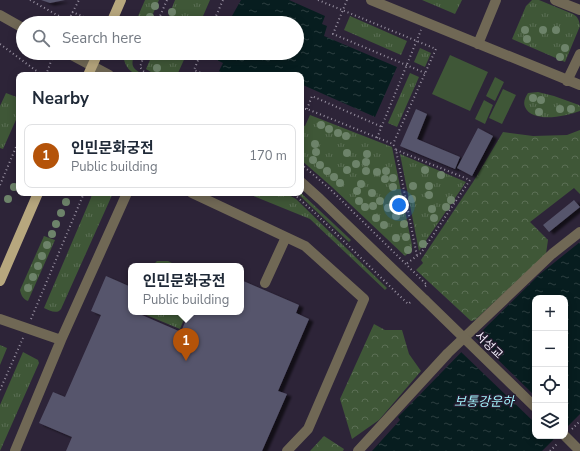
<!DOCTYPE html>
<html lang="en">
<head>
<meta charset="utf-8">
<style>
  :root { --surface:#fff; --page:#f6f6f7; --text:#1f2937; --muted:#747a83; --line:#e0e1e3; --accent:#b45309 }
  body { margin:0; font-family:"Nunito Sans","Noto Sans KR",sans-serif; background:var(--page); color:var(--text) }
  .controls { position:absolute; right:12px; bottom:12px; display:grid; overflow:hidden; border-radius:8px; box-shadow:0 2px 10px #0003 }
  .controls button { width:36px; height:36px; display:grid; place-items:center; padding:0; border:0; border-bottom:1px solid var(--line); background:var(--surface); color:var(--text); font:20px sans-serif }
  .you { position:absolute; left:399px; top:205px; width:14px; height:14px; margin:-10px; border:3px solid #fff; border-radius:50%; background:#1a73e8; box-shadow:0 0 0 6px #1a73e833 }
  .badge { display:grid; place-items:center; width:26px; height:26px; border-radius:50%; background:var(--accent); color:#fff; font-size:13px; font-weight:700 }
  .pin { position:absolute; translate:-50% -33px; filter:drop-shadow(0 1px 2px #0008) }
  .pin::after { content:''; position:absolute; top:21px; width:14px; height:12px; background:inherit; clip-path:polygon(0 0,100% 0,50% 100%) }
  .popup { position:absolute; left:128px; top:263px; width:116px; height:52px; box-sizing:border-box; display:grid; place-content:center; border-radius:8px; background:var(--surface); filter:drop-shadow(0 1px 3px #0005); font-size:13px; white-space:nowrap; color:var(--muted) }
  .popup b { font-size:15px; color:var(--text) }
  .popup::after { content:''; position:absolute; left:50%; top:100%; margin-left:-8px; border:8px solid transparent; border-top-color:var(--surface) }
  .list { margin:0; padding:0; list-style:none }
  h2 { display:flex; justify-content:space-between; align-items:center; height:52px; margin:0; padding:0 16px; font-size:17px }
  h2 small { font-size:13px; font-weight:400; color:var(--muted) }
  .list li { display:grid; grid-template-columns:26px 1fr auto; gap:12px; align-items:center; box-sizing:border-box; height:64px; margin:0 8px 8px; padding:0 8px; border:1px solid var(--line); border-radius:8px }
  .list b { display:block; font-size:15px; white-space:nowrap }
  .list p { margin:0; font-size:13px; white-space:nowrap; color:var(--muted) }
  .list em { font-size:13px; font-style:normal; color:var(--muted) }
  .icon { flex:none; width:22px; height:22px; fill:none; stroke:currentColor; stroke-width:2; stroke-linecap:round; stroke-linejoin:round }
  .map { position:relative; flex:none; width:580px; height:451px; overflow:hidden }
  .search { position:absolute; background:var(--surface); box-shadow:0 2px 10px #0003; left:16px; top:16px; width:288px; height:44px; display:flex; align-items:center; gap:10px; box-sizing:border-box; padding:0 14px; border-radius:22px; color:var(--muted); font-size:15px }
  .panel { position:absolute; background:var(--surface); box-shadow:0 2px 10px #0003; left:16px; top:72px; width:288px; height:124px; border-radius:8px }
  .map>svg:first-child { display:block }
  .grass { fill:url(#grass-tufts) }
  .forest { fill:url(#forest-crowns) }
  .pitch { fill:#3f5737 }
  .water { fill:url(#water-ripples) }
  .pier { fill:#2d2438 }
  .building { fill:#57556c; filter:url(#shadow) }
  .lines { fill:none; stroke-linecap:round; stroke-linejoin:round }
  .path { stroke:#9992a2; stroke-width:2; stroke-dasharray:1 3; stroke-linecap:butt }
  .minor { stroke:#706855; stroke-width:10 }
  .major { stroke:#b7a77e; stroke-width:10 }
  .minor-bridge { stroke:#706855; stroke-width:10 }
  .tree { fill:#6d836a }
  .labels { text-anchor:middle; stroke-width:3; stroke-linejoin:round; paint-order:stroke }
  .street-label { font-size:12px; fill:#f3eefb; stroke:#231b2e }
  .water-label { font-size:13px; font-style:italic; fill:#a1f2fb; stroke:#231b2e }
</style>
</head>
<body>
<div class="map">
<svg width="580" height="451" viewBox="0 0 580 451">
  <defs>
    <pattern id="grass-tufts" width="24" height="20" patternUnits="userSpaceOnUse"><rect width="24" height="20" fill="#3f5737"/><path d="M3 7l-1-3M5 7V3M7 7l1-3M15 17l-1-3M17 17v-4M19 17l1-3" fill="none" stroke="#5b6f55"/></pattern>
    <pattern id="forest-crowns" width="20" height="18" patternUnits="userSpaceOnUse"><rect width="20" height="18" fill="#3f5737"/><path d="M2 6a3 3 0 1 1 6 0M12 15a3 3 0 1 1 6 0" fill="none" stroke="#5b6f55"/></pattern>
    <pattern id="water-ripples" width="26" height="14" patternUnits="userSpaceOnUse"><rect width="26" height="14" fill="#071d1f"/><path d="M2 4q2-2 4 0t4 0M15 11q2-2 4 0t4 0" fill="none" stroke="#2c3e40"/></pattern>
    <filter id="shadow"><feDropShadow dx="4.5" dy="2.5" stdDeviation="1" flood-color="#0009"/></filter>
  </defs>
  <rect width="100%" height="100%" fill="#2d2438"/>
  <path class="grass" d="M145,0H159L149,23H135Z
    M175,0H210L200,23H166Z
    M422,0H462L455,14Z
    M532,0H539L573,14C578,17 579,20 580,26L565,62L512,39L526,6Z
    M350,16L407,41L401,55L344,30Z
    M420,48L431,53L425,67L414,62Z
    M123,53H135C130,66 132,68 144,75C130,75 124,66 123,53Z
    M153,53H187L178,73L183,75H156L146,69Z
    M410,73L419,77L397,127L388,123Z
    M538,92L554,96L579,105L580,106V111C566,116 533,124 525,107C523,102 525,98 528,93Z
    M6,93L19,98V113L3,149L0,148V106Z
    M310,115L392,147L412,245V250L405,256L332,187L301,160V125L305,126Z
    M400,154L466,182L419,251Z
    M93,193H113L61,309C57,315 49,310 44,308Z
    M246,193H285L296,199L387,288L385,290L310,219Z
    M297,193H301L351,240L349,242Z
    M44,236L55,240L28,301C23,299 21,295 20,290Z
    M157,261H168L178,266H152Z
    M139,312H187L180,329Z
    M0,345L7,348L0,365Z
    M23,352L38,360L39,363L0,451V405Z"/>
  <path class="forest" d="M580,130V194L574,188L530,222L548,240L546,254L475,320L471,321L416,270L423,263L421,260L473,182L503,132L533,136L567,135Z
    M374,324L385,330H402L409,354L421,371L379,420L352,439L340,399Z
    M324,436L344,449L343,451H310Z"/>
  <path class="pitch" d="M450,55L488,72L470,111L432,94Z
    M495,77L504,82L495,101L486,96Z
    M503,89L516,95L502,124L489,118Z
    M484,100L493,105L485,124L475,119Z"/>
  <path class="water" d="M241,0H289L325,16L322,24L327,26L324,36L397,67L375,117L303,85L301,89V75H227L219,71L223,63L217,60L218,53H297V23H228Z
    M580,242V414L565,429V298H535V436H557L542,451H372L400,420L398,417L480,333L540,274Z"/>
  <path class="pier" d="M474,336L535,396V423L460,351Z"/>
  <path class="building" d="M41,0H65L50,3Z
    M416,109L427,114L417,139L460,157L455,169L400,146Z
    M478,128L493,136L472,176L457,168Z
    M574,200L580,207L549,232L543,225Z
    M106,276L131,287V312H135L181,332L189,312H241V280L299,305L296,313L309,319L278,391L287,394L262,451H66L72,437L39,423L53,392L65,397L101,315L91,311Z"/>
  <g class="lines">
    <path class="path" d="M30,0L68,21
      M318,0L436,49L393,144
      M347,0L333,34L425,73
      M72,12L89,19
      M67,23L79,0
      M157,23L167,0
      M213,23L223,0
      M0,44L42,75
      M145,53L140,67L143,71L150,75
      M201,53L194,70L206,75
      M46,75L54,53
      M301,109H307L393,144L396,150L417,256
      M307,109L312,96L382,127
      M377,138L421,30
      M396,150L470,180L421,253L406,264
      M301,164L330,189L427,285L424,287
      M0,185L19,140
      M290,193L297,197L314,212L408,304L412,301
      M31,319L84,193
      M0,390L23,338
      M572,429L580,421
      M550,451L558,443"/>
    <path class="minor" d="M371,0L580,85
      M555,0L580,10
      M0,15L23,28
      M478,44L496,0
      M68,53L109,75
      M567,81L580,54
      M301,182L320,199L425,300
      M192,193L305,246L364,299L308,429L287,451
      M265,283L286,237
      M0,319L61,340
      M15,451L61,340L127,193
      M358,451L448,353L552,254L580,232"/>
    <path class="major" d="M111,23L121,0
      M88,75L98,53
      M0,281L38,193"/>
    <path class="minor-bridge" d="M425,300L535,407
      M565,436L580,451"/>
  </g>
  <g class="tree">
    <circle cx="155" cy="6" r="4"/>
    <circle cx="172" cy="12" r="4"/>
    <circle cx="150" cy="17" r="4"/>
    <circle cx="525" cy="30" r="4"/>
    <circle cx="543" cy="30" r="4"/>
    <circle cx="556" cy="30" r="4"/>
    <circle cx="527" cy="39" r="4"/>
    <circle cx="565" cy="48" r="4"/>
    <circle cx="560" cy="57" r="4"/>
    <circle cx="157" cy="68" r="4"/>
    <circle cx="533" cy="98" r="4"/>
    <circle cx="541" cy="100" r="4"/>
    <circle cx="560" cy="109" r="4"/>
    <circle cx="571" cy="109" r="4"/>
    <circle cx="539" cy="112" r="4"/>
    <circle cx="321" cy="125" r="4"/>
    <circle cx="329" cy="129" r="4"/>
    <circle cx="338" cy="133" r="4"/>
    <circle cx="346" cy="136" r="4"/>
    <circle cx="315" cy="144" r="4"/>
    <circle cx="316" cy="152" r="4"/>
    <circle cx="347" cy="153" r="4"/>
    <circle cx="367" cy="154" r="4"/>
    <circle cx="313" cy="160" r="4"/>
    <circle cx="366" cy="162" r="4"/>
    <circle cx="356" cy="164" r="4"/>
    <circle cx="320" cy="165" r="4"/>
    <circle cx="347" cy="170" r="4"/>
    <circle cx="425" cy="170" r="4"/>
    <circle cx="327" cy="171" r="4"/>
    <circle cx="366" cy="171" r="4"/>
    <circle cx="386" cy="171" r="4"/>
    <circle cx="377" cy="172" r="4"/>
    <circle cx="441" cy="175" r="4"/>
    <circle cx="334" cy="177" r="4"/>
    <circle cx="393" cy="178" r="4"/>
    <circle cx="385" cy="179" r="4"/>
    <circle cx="340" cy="183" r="4"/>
    <circle cx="361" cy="184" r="4"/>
    <circle cx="413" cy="186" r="4"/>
    <circle cx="429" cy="186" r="4"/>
    <circle cx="14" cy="187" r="4"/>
    <circle cx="393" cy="187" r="4"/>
    <circle cx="357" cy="191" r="4"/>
    <circle cx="372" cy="193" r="4"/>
    <circle cx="429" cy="195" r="4"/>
    <circle cx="8" cy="199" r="4"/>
    <circle cx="396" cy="199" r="4"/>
    <circle cx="412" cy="199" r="4"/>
    <circle cx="451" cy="200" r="4"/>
    <circle cx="359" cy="201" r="4"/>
    <circle cx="380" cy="201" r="4"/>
    <circle cx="66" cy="202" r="4"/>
    <circle cx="373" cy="206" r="4"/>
    <circle cx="365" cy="207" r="4"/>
    <circle cx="446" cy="207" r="4"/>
    <circle cx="388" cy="208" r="4"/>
    <circle cx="432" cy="209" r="4"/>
    <circle cx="61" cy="213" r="4"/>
    <circle cx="396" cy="216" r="4"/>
    <circle cx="376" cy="218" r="4"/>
    <circle cx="434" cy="218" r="4"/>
    <circle cx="56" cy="224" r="4"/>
    <circle cx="404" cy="224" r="4"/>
    <circle cx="384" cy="225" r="4"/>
    <circle cx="52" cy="234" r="4"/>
    <circle cx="406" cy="237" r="4"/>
    <circle cx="396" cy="238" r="4"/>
    <circle cx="423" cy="244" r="4"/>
    <circle cx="47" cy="245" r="4"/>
    <circle cx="408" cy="250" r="4"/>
    <circle cx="42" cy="256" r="4"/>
    <circle cx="38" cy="266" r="4"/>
    <circle cx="33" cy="277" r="4"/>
    <circle cx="28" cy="288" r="4"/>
  </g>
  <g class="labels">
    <g class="street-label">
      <text transform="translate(489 345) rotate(44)" y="4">서성교</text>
    </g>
    <g class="water-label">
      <text x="484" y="406">보통강운하</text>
    </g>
  </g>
</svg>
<div class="controls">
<button>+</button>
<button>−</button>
<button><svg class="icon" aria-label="locate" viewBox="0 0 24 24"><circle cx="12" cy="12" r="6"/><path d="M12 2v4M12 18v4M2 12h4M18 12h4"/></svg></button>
<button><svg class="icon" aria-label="layers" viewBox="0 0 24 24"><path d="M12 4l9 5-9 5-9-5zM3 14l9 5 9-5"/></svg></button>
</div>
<div class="you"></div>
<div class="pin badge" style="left:186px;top:361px">1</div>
<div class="popup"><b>인민문화궁전</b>Public building</div>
<div class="search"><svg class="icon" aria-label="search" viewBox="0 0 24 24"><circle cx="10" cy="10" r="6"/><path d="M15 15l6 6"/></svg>Search here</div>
<section class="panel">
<h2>Nearby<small></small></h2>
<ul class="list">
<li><span class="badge">1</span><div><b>인민문화궁전</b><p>Public building</p></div><em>170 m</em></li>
</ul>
</section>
</div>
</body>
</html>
